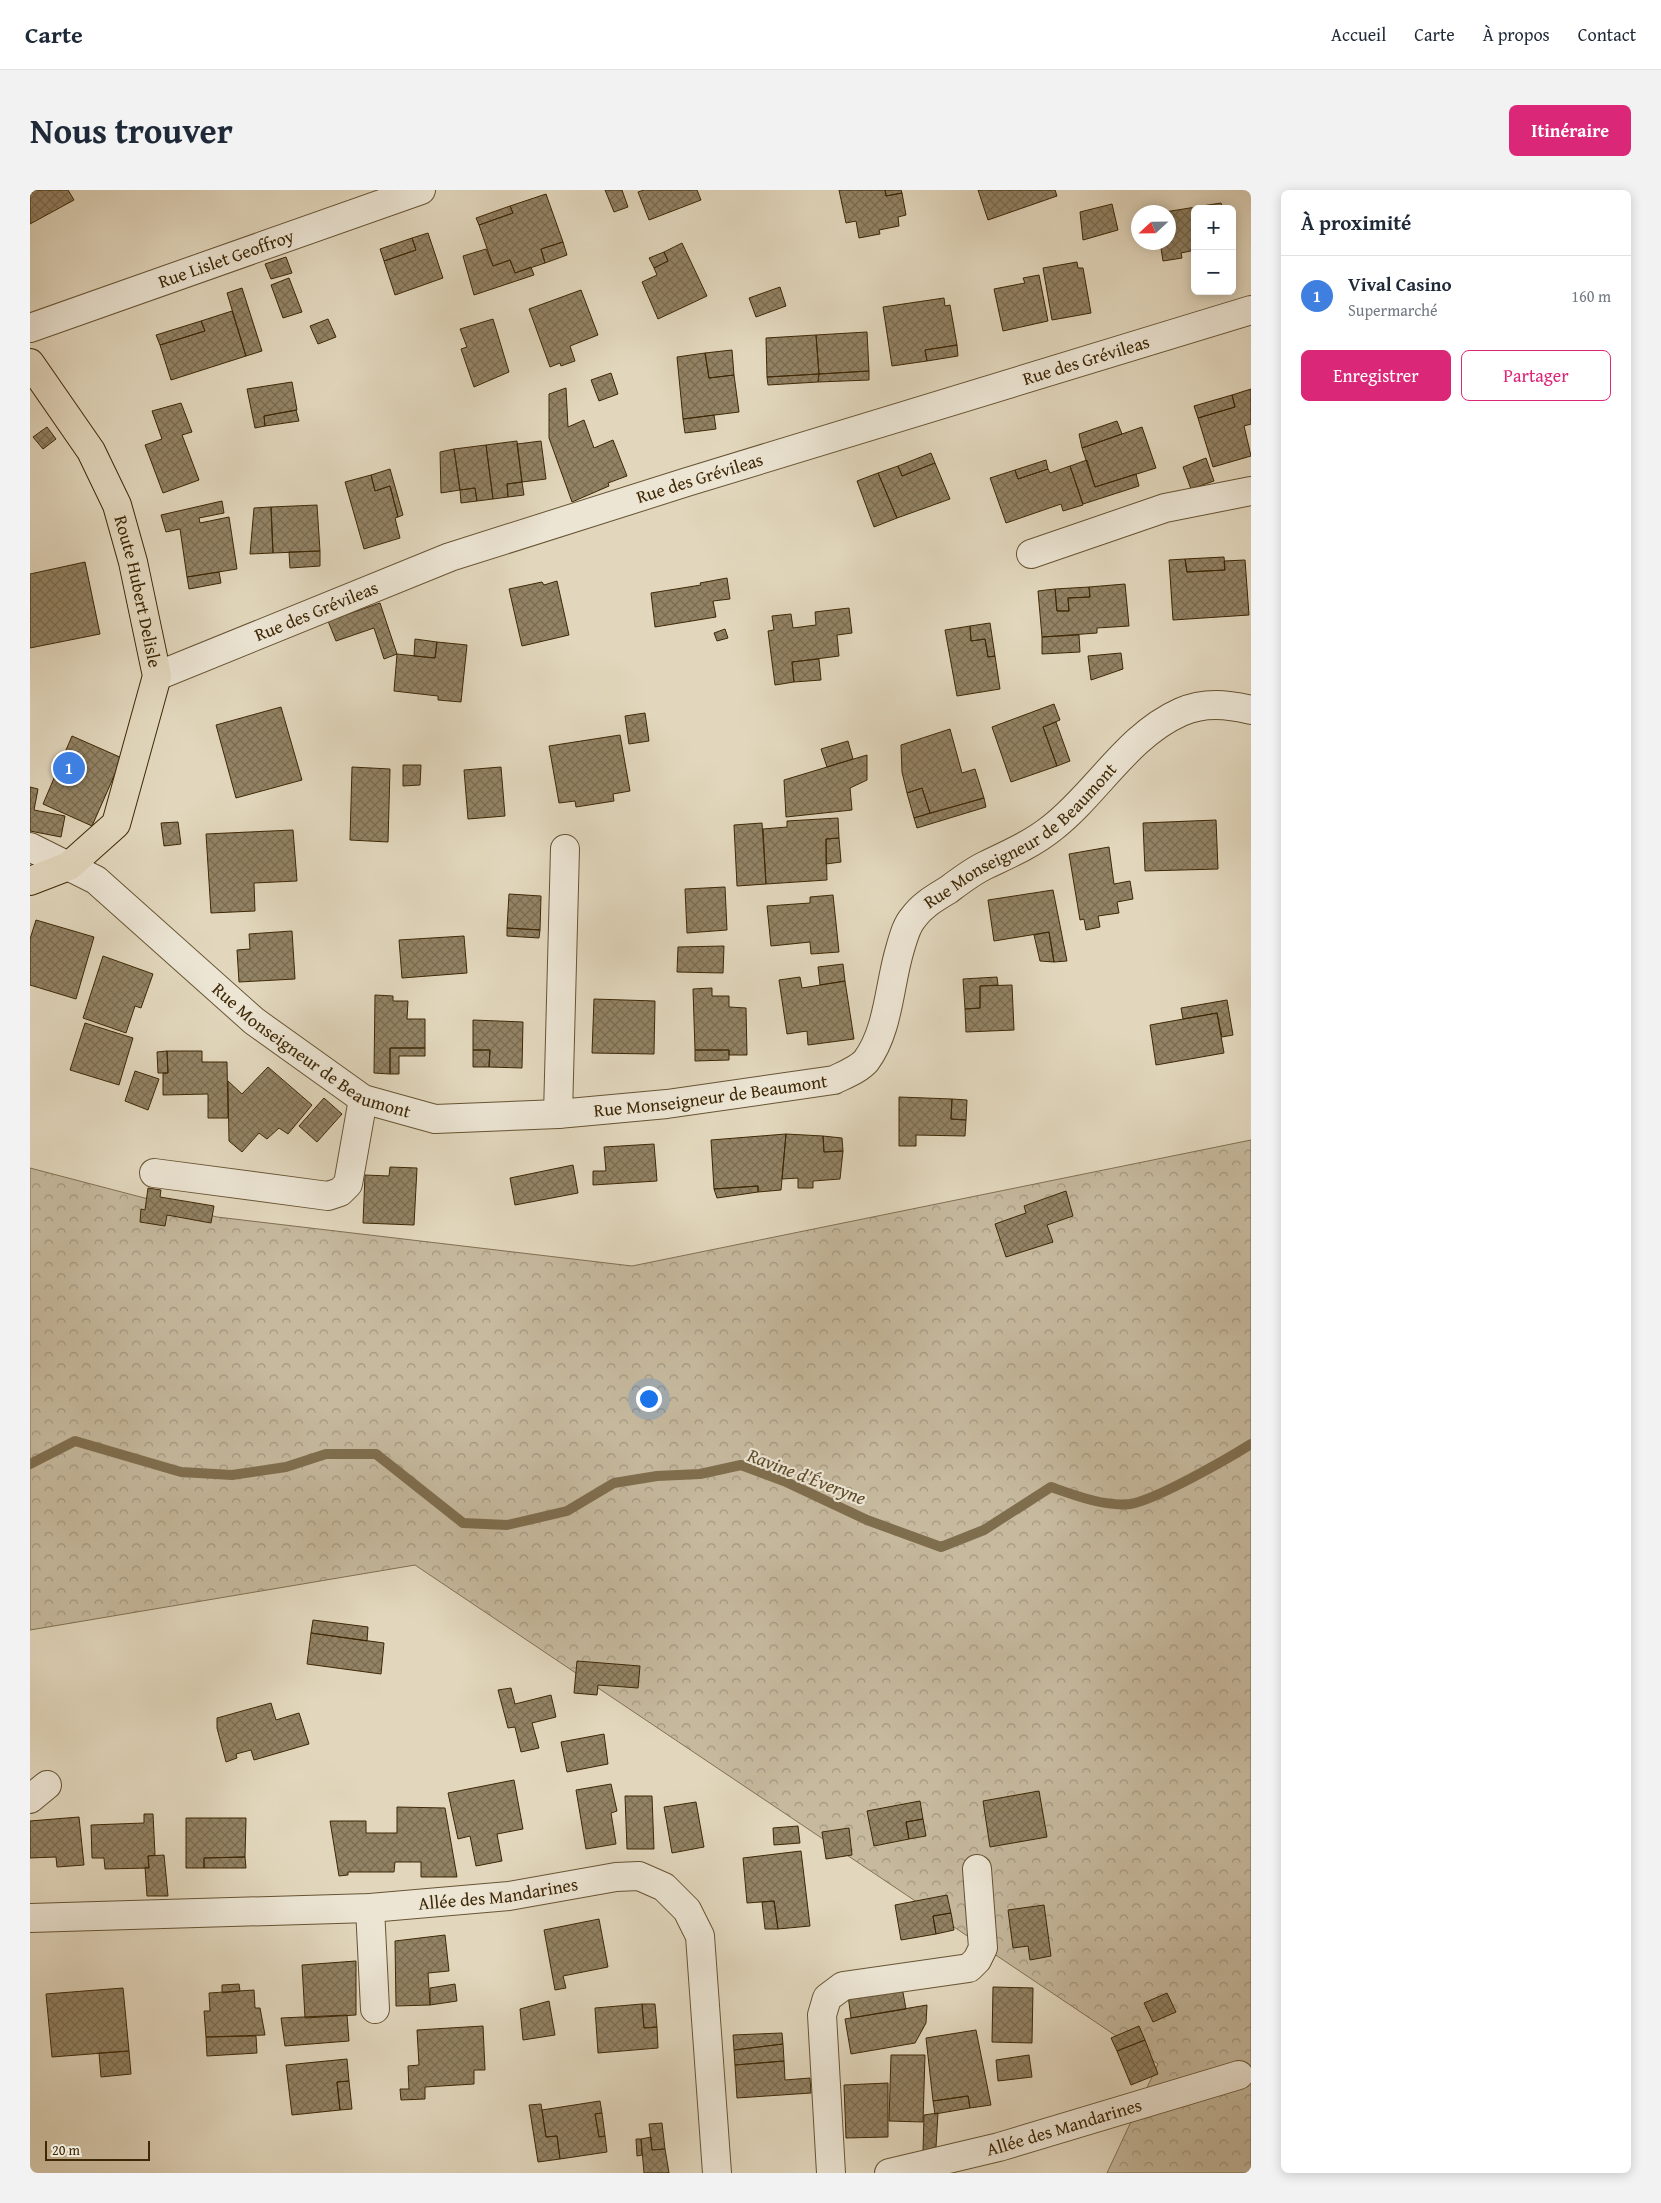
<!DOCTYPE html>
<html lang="fr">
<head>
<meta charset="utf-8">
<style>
  :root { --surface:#fff; --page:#f2f2f3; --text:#1f2937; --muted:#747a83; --line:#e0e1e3; --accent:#db2777 }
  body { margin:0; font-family:"Gentium Book Plus",serif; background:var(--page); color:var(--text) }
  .controls { position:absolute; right:15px; top:15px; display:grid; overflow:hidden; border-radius:8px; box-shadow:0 2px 12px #0003 }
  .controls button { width:45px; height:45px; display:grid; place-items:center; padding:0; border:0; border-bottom:1px solid var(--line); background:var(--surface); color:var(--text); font:25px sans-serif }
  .compass { position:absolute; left:1101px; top:15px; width:45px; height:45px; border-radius:50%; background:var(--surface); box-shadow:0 2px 12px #0003; rotate:248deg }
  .scale { position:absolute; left:15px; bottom:12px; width:105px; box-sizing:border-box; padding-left:5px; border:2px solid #3e2805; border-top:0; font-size:14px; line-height:18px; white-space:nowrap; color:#3e2805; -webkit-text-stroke:4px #ece5d4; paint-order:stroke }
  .you { position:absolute; left:618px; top:1208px; width:18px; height:18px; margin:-12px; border:4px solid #fff; border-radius:50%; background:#1a73e8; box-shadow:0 0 0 8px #1a73e833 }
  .badge { display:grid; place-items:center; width:32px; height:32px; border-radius:50%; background:var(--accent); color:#fff; font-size:16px; font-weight:700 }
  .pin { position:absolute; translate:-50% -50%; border:2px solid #fff; box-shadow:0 1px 5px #0006 }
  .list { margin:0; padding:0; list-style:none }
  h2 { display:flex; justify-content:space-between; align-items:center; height:65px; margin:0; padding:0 20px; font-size:21px }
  h2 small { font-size:16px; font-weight:400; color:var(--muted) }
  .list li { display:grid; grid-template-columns:32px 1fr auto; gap:15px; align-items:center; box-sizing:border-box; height:80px; padding:0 20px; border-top:1px solid var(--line) }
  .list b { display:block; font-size:19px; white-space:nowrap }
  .list p { margin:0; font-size:16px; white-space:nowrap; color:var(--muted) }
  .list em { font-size:16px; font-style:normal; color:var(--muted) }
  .actions { display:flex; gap:10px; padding:15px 20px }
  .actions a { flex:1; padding:11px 0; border:1px solid var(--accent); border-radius:8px; text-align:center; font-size:18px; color:var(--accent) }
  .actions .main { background:var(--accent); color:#fff }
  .map { position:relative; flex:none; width:1221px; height:1983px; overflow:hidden; border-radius:8px }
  header { display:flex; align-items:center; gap:30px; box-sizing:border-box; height:70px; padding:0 25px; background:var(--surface); border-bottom:1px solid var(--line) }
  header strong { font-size:24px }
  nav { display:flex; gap:28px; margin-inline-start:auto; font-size:18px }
  .intro { display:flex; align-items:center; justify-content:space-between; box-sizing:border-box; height:120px; padding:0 30px }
  h1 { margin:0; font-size:35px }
  .button { padding:12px 22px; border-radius:8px; background:var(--accent); color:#fff; font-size:18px; font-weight:700 }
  main { display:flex; gap:30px; padding:0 30px }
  aside { flex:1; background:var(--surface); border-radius:8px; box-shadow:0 2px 12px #0003 }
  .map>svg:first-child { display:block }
  .forest { fill:url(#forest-crowns); stroke:#827052 }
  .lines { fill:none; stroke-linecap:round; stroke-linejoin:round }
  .stream { stroke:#7f6e4e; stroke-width:10 }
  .building { fill:url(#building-cross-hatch); stroke:#3e2805 }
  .minor-casing { stroke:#675433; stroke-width:30 }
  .major-casing { stroke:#3e2805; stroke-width:30 }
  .minor { stroke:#ece5d4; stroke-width:28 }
  .major { stroke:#e2d7bd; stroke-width:28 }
  .labels { text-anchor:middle; stroke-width:4.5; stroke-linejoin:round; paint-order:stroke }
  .street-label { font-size:18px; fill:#3e2805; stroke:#ece5d4 }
  .water-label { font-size:19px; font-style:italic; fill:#5e4b29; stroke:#ece5d4 }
</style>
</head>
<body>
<header>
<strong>Carte</strong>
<nav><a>Accueil</a><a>Carte</a><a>À propos</a><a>Contact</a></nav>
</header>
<div class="intro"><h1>Nous trouver</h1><a class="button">Itinéraire</a></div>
<main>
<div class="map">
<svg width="1221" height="1983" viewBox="0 0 1221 1983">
  <defs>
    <pattern id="forest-crowns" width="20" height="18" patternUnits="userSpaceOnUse" patternTransform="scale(1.25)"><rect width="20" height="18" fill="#c6b99e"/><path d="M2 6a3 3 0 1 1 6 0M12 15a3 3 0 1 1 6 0" fill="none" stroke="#a2967f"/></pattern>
    <pattern id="building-cross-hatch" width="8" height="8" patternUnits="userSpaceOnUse" patternTransform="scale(1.25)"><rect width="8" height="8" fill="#938365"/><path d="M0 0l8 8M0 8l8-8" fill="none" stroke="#796b51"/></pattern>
  </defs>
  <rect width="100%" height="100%" fill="#e2d7bd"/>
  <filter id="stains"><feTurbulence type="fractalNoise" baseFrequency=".004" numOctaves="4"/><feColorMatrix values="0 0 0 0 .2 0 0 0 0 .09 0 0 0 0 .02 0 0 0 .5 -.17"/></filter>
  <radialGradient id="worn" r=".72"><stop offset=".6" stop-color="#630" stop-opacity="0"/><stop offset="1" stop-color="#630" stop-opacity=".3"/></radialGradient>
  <path class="forest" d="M1221,950V1983H1077L1128,1874L385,1375L0,1440V978L187,1027L602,1076Z"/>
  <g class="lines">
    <path class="stream" d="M0,1274L45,1251L151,1282L202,1285L256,1277L296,1264H346L433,1333L477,1335L537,1321L584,1293L627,1286L670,1284L711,1275L754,1291L837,1330L911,1357L954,1340L1021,1297C1044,1305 1075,1317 1100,1314C1126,1310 1197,1269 1221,1254"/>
  </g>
  <path class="building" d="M0,0H38L44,10L0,34Z
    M575,0H592L598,17L584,22Z
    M614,0H667L671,10L619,30L608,2Z
    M809,0H855L856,6L872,3L876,25L868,27L869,36L849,40L850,44L829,48L826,31L816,33Z
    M855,0H871L872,3L856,6Z
    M948,0H1025L1027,6L958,30Z
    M516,4L533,52L511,59L515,73L485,83L480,70L463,76L449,35L483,23L480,16Z
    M1191,13L1193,19H1173L1172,16Z
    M1082,14L1088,40L1053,50L1050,22Z
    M480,16L483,23L449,35L446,28Z
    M1172,16L1173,19H1165V60L1151,63L1152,68L1133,71L1130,52H1138V22H1135Z
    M398,43L413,88L365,105L354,71L386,60L382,48Z
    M382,48L386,60L354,71L350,59Z
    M533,52L537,65L515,73L511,59Z
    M652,53L677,106L628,129L612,92L627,85L624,78L638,71L634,62Z
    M456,59L463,76L480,70L485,83L501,77L504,85L444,105L433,66Z
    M634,62L638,71L624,78L619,68Z
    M256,67L262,83L241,89L235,74Z
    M1047,72L1048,78H1053L1061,123L1022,130L1013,78Z
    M1009,85L1018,131L973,141L964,99L995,93L993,88Z
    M259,88L272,122L253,128L241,95Z
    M750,97L756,116L726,127L719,108Z
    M212,98L232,161L216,166L197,103Z
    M551,100L568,145L540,156L545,171L531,176L530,173L520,177L499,119Z
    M914,108L915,116L920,115L927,155L895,160L897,171L862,176L853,117Z
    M202,121L216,166L141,190L130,155L175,141L171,131Z
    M298,129L306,147L288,154L280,136Z
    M463,129L479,182L444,197L431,159L437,157L430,139Z
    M171,131L175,141L130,155L126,145Z
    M837,142L839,181L789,184L786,145Z
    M786,145L789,184L737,187L736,148Z
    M927,155L928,166L897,171L895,160Z
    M702,160L704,185L679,188L675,163Z
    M675,163L679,188L704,185L709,222L653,229L647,167Z
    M839,181V190L788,192L789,184Z
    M581,183L588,204L569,211L561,190Z
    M789,184L788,192L738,195L737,187Z
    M262,192L267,220L234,226L235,236L225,238L217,199Z
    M536,198L538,237L554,230L564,258L583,250L597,286L578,293L579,296L542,312L519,248V204Z
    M1221,199V234L1214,236L1221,266L1183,277L1168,228L1205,217L1202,205Z
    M1202,205L1205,217L1168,228L1164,216Z
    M151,213L162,242L152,245L169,290L133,303L115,255L132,249L122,221Z
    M266,220L269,231L235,236L234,226Z
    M684,225L686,239L655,243L653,229Z
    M1087,231L1092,244L1052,258L1049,244Z
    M17,237L26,249L13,259L3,247Z
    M1112,237L1126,278L1065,297L1052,258Z
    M487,251L492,292L477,294L478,307L463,309L456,255Z
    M511,251L516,289L492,292L487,254Z
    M456,255L463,309L447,311L445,298L430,300L424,259Z
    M424,259L430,300L411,303L410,262Z
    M901,263L905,273L872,286L868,276Z
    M1176,268L1184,291L1161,299L1153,277Z
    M1016,270L1018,279L988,289L985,280Z
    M1057,270L1065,297L1106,284L1109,296L1053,314L1040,276Z
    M905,273L920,309L867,328L848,283L868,276L872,286Z
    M1040,276L1053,315L1033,321L1031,314L976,333L960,288L985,280L988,289L1018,279L1020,283Z
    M360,279L373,325L368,327L360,296L345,301L341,285Z
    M848,283L867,328L844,337L827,291Z
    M341,285L345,301L360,296L368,327L365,328L370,348L334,359L315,292Z
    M492,292L494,305L478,307L477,294Z
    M445,298L447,311L431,313L430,300Z
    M192,311L194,323L169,328L170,333L199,327L207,379L157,387L150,339L136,342L131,325Z
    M287,315L290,361L243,363L241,317Z
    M241,317L243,363L220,364L224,318Z
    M290,361V376L260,378L259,362Z
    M1194,367L1195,380L1157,382L1155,369Z
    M1155,369L1157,382L1195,380L1194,371L1215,370L1219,425L1143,430L1139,370Z
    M55,372L70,444L0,458V384Z
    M189,382L191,393L159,399L157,387Z
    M697,388L700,409L683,411L686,427L625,437L621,403L671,395L670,393Z
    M527,391L539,445L492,456L479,399L512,392L514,395Z
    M1095,394L1099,436L1067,438V443L1012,447L1008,401L1025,399L1027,421H1039L1038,408L1060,407L1059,397Z
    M1059,397L1060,407L1038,408L1039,421H1027L1025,399Z
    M350,413L367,464L354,469L344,438L306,451L298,431Z
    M819,418L822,443L807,445L809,466L762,472L764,492L745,495L738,441L744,440L742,426L761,424L763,438L786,435L785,422Z
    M960,433L965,466L958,467L955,449L941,451L940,436Z
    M940,436L941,451L955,449L958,467L965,466L970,499L927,506L915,440Z
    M695,439L698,448L687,451L684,443Z
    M1049,445L1050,462L1012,464V447Z
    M385,449L407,452L405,468L384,466Z
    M407,452L437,455L431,512L408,510V506L364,501L367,464L405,468Z
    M1091,463L1093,479L1061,490L1058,466Z
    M789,469L791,490L764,492L762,472Z
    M1024,514L1030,530L1013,537L1027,576L981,592L962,537Z
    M251,517L272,590L206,608L186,535Z
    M615,523L619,551L599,554L595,526Z
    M1026,532L1040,571L1027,576L1013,537Z
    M920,539L932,583L945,579L954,608L900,623L892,598L877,603L872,582L871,555Z
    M590,545L600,601L583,604L584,611L546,617L545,611L529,613L519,556Z
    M42,546L92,568L62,636L13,614Z
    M818,551L823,569L797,577L791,559Z
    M837,565V590L820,598L822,620L756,627L754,590Z
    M373,575H391L390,595L373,596Z
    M322,577L360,579L358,652L320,650Z
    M471,577L475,626L438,629L434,580Z
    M0,597L8,599L4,620L35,626L31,647L0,641Z
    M892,598L900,623L884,628L877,603Z
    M954,608L956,617L887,638L884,628Z
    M808,628L809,648L796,649L797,690L736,694L733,639L757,637V631Z
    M1186,630L1188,679L1115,681L1113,633Z
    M148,632L151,654L134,656L131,633Z
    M732,633L736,694L707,696L704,635Z
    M263,640L267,691L224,693L225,721L181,723L176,644Z
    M809,648L811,672L796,674V649Z
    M1079,657L1084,694L1100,691L1103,709L1087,712L1089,723L1068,726L1070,737L1056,740L1054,729L1050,730L1039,664Z
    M695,697L697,740L657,743L655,699Z
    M1023,700L1037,771L1024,772L1019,742L964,751L958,710Z
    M479,704L511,706L510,740L477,738Z
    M803,705L809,762L781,764L780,752L741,756L737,716L780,713V707Z
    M6,730L64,747L46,809L0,795V749Z
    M477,738L510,740L509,748L477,746Z
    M262,741L265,789L209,792L207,760L220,759L219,744Z
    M1019,742L1024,772L1010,771L1004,745Z
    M434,746L437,783L372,788L369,750Z
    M694,756L693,783L647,782L648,757Z
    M73,766L123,784L111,818L105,816L96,843L53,828Z
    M813,774L815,791L790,795L788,777Z
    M770,787L772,798L815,791L824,849L778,855L777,841L757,844L749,790Z
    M967,787L968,795L950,796V818L935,819L933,789Z
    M982,795L984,840L936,842L935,819L950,818V796Z
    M682,798V806H699V817L716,818L717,865H699V860H665L663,799Z
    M345,805L363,806V811H378L377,829H395V858H360V884L344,883Z
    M564,809L625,811L624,864L562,863Z
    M1197,810L1203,845L1192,847L1187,823L1153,829L1151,818Z
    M1187,823L1194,863L1126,875L1120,835Z
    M443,830L493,832L492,878L459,877L460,860H443Z
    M55,833L103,848L89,895L40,880Z
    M360,858H395V866H369V884H360Z
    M443,860H460L459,877H443Z
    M665,860H699V870L665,871Z
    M137,861H172V872H197L198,928H178V904L133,905V883H138Z
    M137,861L138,883H128L127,862Z
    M238,877L282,915L258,944L249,938L237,949L229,943L212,962L199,951L198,891L212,904Z
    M105,881L129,889L118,920L95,911Z
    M869,907L922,909L921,929L936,930L935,946L886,945V956H869Z
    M294,908L312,924L287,952L269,936Z
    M922,909L937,910L936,930L921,929Z
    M756,944L793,946L794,962L813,961L810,989L783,991V998H768V988L752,989Z
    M756,944L751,1000L728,1002V996L684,999L681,950Z
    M793,946L812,948L813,961L794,962Z
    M624,954L627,991L563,995V981H576L574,957Z
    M543,975L548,1003L485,1015L480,988Z
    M360,977L387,978L384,1035L333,1033L335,985L359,986Z
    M728,996V1002L687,1008L684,999Z
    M118,998L131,1000L130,1007L184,1016L181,1033L137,1025L135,1036L110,1032L111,1019L115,1020Z
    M1036,1001L1043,1026L1017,1035L1023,1052L976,1067L965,1034L996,1023L994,1016Z
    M283,1430L338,1437L337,1451L281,1443Z
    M281,1443L354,1453L351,1484L277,1474Z
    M547,1471L610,1476L608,1498L568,1495L567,1505L544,1503Z
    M481,1498L485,1514L521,1505L526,1527L502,1533L509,1558L491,1562L485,1537L478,1538L468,1500Z
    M241,1513L246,1530L269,1523L279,1554L224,1570L221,1560L206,1564L207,1568L196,1572L187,1538V1528Z
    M574,1544L578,1574L537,1582L531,1552Z
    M484,1590L493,1639L467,1644L472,1671L446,1676L440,1646L428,1649L418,1603Z
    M581,1594L587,1621L581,1623L586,1654L556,1659L546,1600Z
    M1009,1601L1017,1647L960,1657L953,1611Z
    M595,1606H622L624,1659H597Z
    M890,1611L893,1629L876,1632L879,1649L844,1656L837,1621Z
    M666,1612L674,1657L642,1663L634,1617Z
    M367,1617L415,1618L427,1687H391V1672H365L364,1682H318V1685L309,1686L300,1631H336V1643H367Z
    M114,1624H123L125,1665L118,1666L119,1678L75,1679L74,1668H62L61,1635L114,1633Z
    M49,1627L54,1675L27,1677L26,1667L0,1668V1631Z
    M156,1628H216L215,1667L174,1668V1678H156Z
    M893,1629L896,1646L879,1649L876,1632Z
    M768,1636L770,1653L744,1655L743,1638Z
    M819,1638L822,1665L796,1669L792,1642Z
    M771,1661L780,1736L748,1739L744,1711L717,1713L713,1668Z
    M134,1665L138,1706H117L115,1677L119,1678L118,1666Z
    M215,1667L216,1678H174V1668Z
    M917,1705L921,1723L903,1726L906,1744L871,1750L865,1715Z
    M744,1711L748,1739H735L732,1712Z
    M1014,1715L1021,1766L1000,1770L998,1756L983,1758L978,1720Z
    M921,1723L924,1740L906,1744L903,1726Z
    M569,1729L578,1777L533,1786L536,1798L525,1800L514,1740Z
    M415,1745L419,1781L398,1783L400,1815L366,1816L365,1751Z
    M326,1771V1825L275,1828L272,1775Z
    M209,1794L210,1801L192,1803V1795Z
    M425,1794L427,1811L400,1815V1798Z
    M872,1797L876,1819L821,1828L818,1805Z
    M963,1797L1003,1798L1002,1853L962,1852Z
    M93,1798L99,1861L22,1867L16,1804Z
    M224,1800L225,1818H230L235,1845L176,1847L174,1821H180L179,1803Z
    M1137,1803L1146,1822L1123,1832L1114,1813Z
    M519,1811L525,1845L493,1850L490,1819Z
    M612,1814H625L627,1837L614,1838Z
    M612,1814L614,1838L627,1837L628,1858L568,1863L565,1818Z
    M897,1815L896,1833L885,1853L821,1864L815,1829Z
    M317,1825L319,1851L255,1856L251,1828Z
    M453,1836L455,1880H444V1894L395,1897V1909L371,1910L370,1899H379L378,1876L389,1875L387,1840Z
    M1109,1836L1115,1850L1087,1861L1081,1848Z
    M946,1840L961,1915L940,1918L938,1906L903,1911L896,1848Z
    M752,1843L753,1854L704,1860L703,1845Z
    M226,1846L227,1863L177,1866L176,1847Z
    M1115,1850L1128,1884L1101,1895L1087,1861Z
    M753,1854L754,1871L705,1875L704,1860Z
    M99,1861L101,1884L71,1887L69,1863Z
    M861,1865H895L893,1932L859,1931Z
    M999,1865L1002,1887L968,1891L966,1870Z
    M317,1869L319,1891L307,1892L310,1920L262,1925L256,1875Z
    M754,1871L755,1890L780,1888L781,1903L707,1908L705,1875Z
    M319,1891L322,1919L310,1920L307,1892Z
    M858,1893V1947L816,1948L814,1895Z
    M938,1906L940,1918L905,1924L903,1911Z
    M570,1911L572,1923L565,1924L569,1947L575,1946L577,1962L530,1969L527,1946L516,1947L512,1920Z
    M511,1914L516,1947L527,1946L530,1969L508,1972L499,1915Z
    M572,1923L575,1946L569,1947L565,1924Z
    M908,1923L906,1957L893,1961L894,1925Z
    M632,1933L635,1959L622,1960L619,1934Z
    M621,1947L622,1960L635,1959L639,1983H614L611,1949Z
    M606,1949H611L612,1965L607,1966Z"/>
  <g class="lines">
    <defs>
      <g id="minor">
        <path id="s1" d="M0,138L391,0"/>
        <path d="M1001,364L1135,318L1221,301"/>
        <path id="s2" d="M127,486L420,367L657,292L1221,120"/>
        <path id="s3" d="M0,657L66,690L224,831L333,909L405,929L528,924L637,914L804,890C814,885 828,880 836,871C859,840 859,795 870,759C873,749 876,736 883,728C892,715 905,708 918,700C930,691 943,681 956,675C979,664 1002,654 1022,638C1067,603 1097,546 1151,522C1174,512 1197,514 1221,520"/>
        <path d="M528,924L535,659"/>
        <path d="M124,983L298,1006L310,1002L318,994L333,909"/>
        <path d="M0,1609L17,1595"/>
        <path d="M340,1718L345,1819"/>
        <path id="s4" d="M0,1728L340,1718L479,1706L586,1687L609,1686L634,1697L657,1720L670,1746L687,1983"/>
        <path d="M801,1983L792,1825L797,1808L813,1796L939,1778L947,1770L953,1758L947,1679"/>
        <path id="s5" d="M859,1983L969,1957L1209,1885"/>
      </g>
      <g id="major">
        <path id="s6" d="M0,173L61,261L87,315L103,372L127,486L86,634L39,676L0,691"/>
      </g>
    </defs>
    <use href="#minor" class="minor-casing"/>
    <use href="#major" class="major-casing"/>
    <use href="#minor" class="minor"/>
    <use href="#major" class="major"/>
  </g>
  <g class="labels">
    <g class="street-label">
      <text dy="6" stroke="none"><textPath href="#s1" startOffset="208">Rue Lislet Geoffroy</textPath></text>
      <text dy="6" stroke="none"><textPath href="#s2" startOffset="982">Rue des Grévileas</textPath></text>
      <text dy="6" stroke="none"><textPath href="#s2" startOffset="578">Rue des Grévileas</textPath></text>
      <text dy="6" stroke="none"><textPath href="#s6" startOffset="256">Route Hubert Delisle</textPath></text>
      <text dy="6" stroke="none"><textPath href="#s2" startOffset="172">Rue des Grévileas</textPath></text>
      <text dy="6" stroke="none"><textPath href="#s3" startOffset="1221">Rue Monseigneur de Beaumont</textPath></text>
      <text dy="6" stroke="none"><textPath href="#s3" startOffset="351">Rue Monseigneur de Beaumont</textPath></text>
      <text dy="6" stroke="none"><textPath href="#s3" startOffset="771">Rue Monseigneur de Beaumont</textPath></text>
      <text dy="6" stroke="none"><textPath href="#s4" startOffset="469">Allée des Mandarines</textPath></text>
      <text dy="6" stroke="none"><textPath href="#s5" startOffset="181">Allée des Mandarines</textPath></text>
    </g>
    <g class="water-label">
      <text transform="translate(777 1286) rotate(21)" y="7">Ravine d'Éveryne</text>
    </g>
  </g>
  <rect width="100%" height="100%" filter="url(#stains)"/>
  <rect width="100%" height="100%" fill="url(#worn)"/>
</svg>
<div class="controls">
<button>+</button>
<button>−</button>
</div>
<svg class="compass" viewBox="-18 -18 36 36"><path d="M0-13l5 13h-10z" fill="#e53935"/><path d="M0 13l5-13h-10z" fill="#747a83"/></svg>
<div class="scale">20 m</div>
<div class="you"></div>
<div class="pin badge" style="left:39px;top:578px;background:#3f7fe0">1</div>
</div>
<aside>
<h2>À proximité<small></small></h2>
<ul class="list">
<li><span class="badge" style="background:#3f7fe0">1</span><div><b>Vival Casino</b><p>Supermarché</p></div><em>160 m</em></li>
</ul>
<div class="actions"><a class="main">Enregistrer</a><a>Partager</a></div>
</aside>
</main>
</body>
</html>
